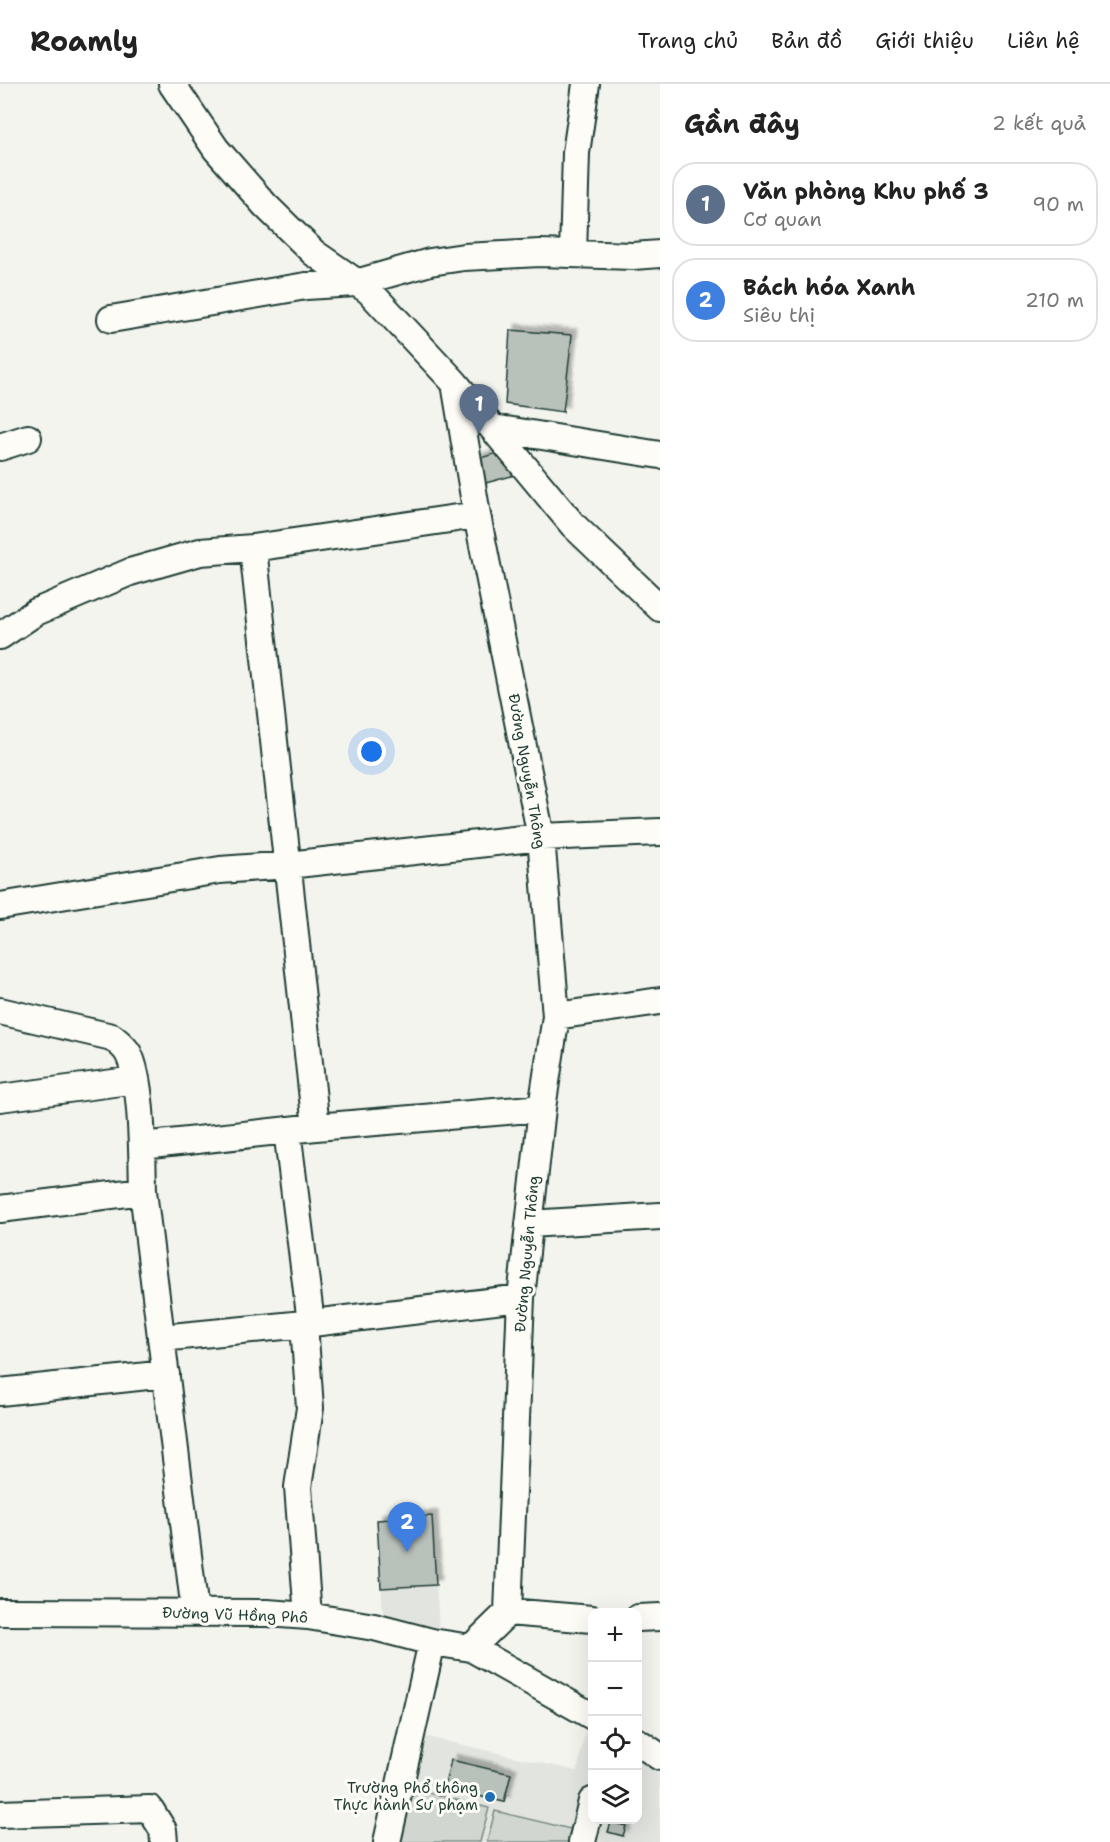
<!DOCTYPE html>
<html lang="vi">
<head>
<meta charset="utf-8">
<style>
  :root { --surface:#fff; --page:#f6f6f6; --text:#222; --muted:#767676; --line:#e0e0e0; --accent:#1f6fb2 }
  body { margin:0; font-family:"Shantell Sans",sans-serif; background:var(--page); color:var(--text) }
  .controls { position:absolute; right:18px; bottom:18px; display:grid; overflow:hidden; border-radius:12px; box-shadow:0 6px 24px #0002 }
  .controls button { width:54px; height:54px; display:grid; place-items:center; padding:0; border:0; border-bottom:2px solid var(--line); background:var(--surface); color:var(--text); font:30px sans-serif }
  .you { position:absolute; left:372px; top:668px; width:21px; height:21px; margin:-15px; border:4px solid #fff; border-radius:50%; background:#1a73e8; box-shadow:0 0 0 9px #1a73e833 }
  .badge { display:grid; place-items:center; width:39px; height:39px; border-radius:50%; background:var(--accent); color:#fff; font-size:20px; font-weight:700 }
  .pin { position:absolute; translate:-50% -50px; filter:drop-shadow(0 2px 3px #0008) }
  .pin::after { content:''; position:absolute; top:32px; width:21px; height:18px; background:inherit; clip-path:polygon(0 0,100% 0,50% 100%) }
  .list { margin:0; padding:0; list-style:none }
  h2 { display:flex; justify-content:space-between; align-items:center; height:78px; margin:0; padding:0 24px; font-size:26px }
  h2 small { font-size:20px; font-weight:400; color:var(--muted) }
  .list li { display:grid; grid-template-columns:39px 1fr auto; gap:18px; align-items:center; box-sizing:border-box; height:84px; margin:0 12px 12px; padding:0 12px; border:2px solid var(--line); border-radius:24px }
  .list b { display:block; font-size:22px; white-space:nowrap }
  .list p { margin:0; font-size:20px; white-space:nowrap; color:var(--muted) }
  .list em { font-size:20px; font-style:normal; color:var(--muted) }
  .icon { flex:none; width:33px; height:33px; fill:none; stroke:currentColor; stroke-width:2; stroke-linecap:round; stroke-linejoin:round }
  .map { position:relative; flex:none; width:660px; height:1758px; overflow:hidden }
  header { display:flex; align-items:center; gap:36px; box-sizing:border-box; height:84px; padding:0 30px; background:var(--surface); border-bottom:2px solid var(--line) }
  header strong { font-size:28px }
  nav { display:flex; gap:33px; margin-inline-start:auto; font-size:21px }
  main { display:flex }
  aside { flex:1; background:var(--surface) }
  .map>svg:first-child { display:block }
  .built { fill:#e2e5df }
  .green { fill:#d1d6d1; stroke:#788a82; stroke-width:1.5 }
  .building { fill:#b9c1bb; stroke:#1f3d34; stroke-width:1.5; filter:url(#shadow) }
  .lines { fill:none; stroke-linecap:round; stroke-linejoin:round }
  .minor-casing { stroke:#1f3d34; stroke-width:30 }
  .minor { stroke:#fdfcf7; stroke-width:26 }
  .poi-dot { fill:#1f6fb2; stroke:#fdfcf7; stroke-width:2 }
  .labels { text-anchor:middle; stroke-width:6; stroke-linejoin:round; paint-order:stroke }
  .street-label { font-size:15px; fill:#1f3d34; stroke:#fdfcf7 }
  .poi-label { font-size:15px; fill:#1f3d34; stroke:#fdfcf7; text-anchor:end }
</style>
</head>
<body>
<header>
<strong>Roamly</strong>
<nav><a>Trang chủ</a><a>Bản đồ</a><a>Giới thiệu</a><a>Liên hệ</a></nav>
</header>
<main>
<div class="map">
<svg width="660" height="1758" viewBox="0 0 660 1758">
  <defs>
    <filter id="shadow"><feDropShadow dx="5.5" dy="-5.5" stdDeviation="1.5" flood-color="#0004"/></filter>
  </defs>
  <rect width="100%" height="100%" fill="#f4f4ef"/>
  <filter id="ink" filterUnits="userSpaceOnUse"><feTurbulence type="fractalNoise" baseFrequency=".0167" numOctaves="2"/><feDisplacementMap in="SourceGraphic" scale="12" xChannelSelector="R" yChannelSelector="G"/><feConvolveMatrix kernelMatrix="1 2 1 2 8 2 1 2 1" color-interpolation-filters="sRGB"/></filter>
  <g filter="url(#ink)">
    <path class="built" d="M432,1432L439,1544L383,1530L377,1436Z
      M586,1645L592,1649V1736H638V1677L660,1691V1758H377L402,1647L577,1687Z"/>
    <path class="green" d="M409,1704L489,1724L480,1758H396Z
      M495,1727L575,1746L572,1758H487Z"/>
    <path class="building" d="M510,246L572,251L563,328L505,320Z
      M501,368L519,390L482,400L477,375Z
      M432,1432L436,1501L381,1504L377,1436Z
      M451,1676L511,1690L504,1718L444,1704Z
      M611,1738L626,1742L623,1752L608,1748Z"/>
    <g class="lines">
      <defs>
        <path id="minor" d="M172,0L216,65L265,121L314,169L369,207L455,299L477,431L541,753L556,932L542,1024L521,1214L508,1528
          M573,170L576,69L586,0
          M111,235L306,202L356,199L430,178L464,173L540,169L633,172L660,170
          M455,299L573,441L660,524
          M493,344L660,371
          M0,363L28,354
          M253,464L316,1043
          M0,552L36,528L130,488L200,468L253,464L477,431
          M0,822L220,786L288,781L541,753L660,748
          M0,927L112,953C118,958 124,962 128,969C143,997 142,1073 143,1107L195,1528
          M556,932L660,917
          M0,1014L136,996
          M287,1046L311,1239
          M142,1062L316,1043L542,1024
          M0,1125L143,1107
          M529,1140L660,1132
          M304,1240L310,1324L298,1403L308,1532
          M161,1254L304,1240L521,1214
          M0,1308L166,1290
          M0,1528L267,1529L308,1532L374,1543L432,1558L471,1564L592,1632
          M508,1528L592,1535
          M638,1534L660,1533
          M471,1564L508,1528
          M638,1658L660,1673
          M0,1730L150,1725L163,1746L164,1758
          M387,1758L432,1558
          M582,1758L592,1717"/>
      </defs>
      <use href="#minor" class="minor-casing"/>
      <use href="#minor" class="minor"/>
    </g>
  </g>
  <circle class="poi-dot" cx="490" cy="1713" r="6"/>
  <g class="labels">
    <g class="street-label">
      <text transform="translate(527 687) rotate(80)" y="5">Đường Nguyễn Thông</text>
      <text transform="translate(527 1170) rotate(-85)" y="5">Đường Nguyễn Thông</text>
      <text transform="translate(235 1531) rotate(2)" y="5">Đường Vũ Hồng Phô</text>
    </g>
    <g class="poi-label">
      <text x="478" y="1709">Trường Phổ thông<tspan x="478" dy="17">Thực hành Sư phạm</tspan></text>
    </g>
  </g>
</svg>
<div class="controls">
<button>+</button>
<button>−</button>
<button><svg class="icon" aria-label="locate" viewBox="0 0 24 24"><circle cx="12" cy="12" r="6"/><path d="M12 2v4M12 18v4M2 12h4M18 12h4"/></svg></button>
<button><svg class="icon" aria-label="layers" viewBox="0 0 24 24"><path d="M12 4l9 5-9 5-9-5zM3 14l9 5 9-5"/></svg></button>
</div>
<div class="you"></div>
<div class="pin badge" style="left:479px;top:350px;background:#5c6f8a">1</div>
<div class="pin badge" style="left:407px;top:1468px;background:#3f7fe0">2</div>
</div>
<aside>
<h2>Gần đây<small>2 kết quả</small></h2>
<ul class="list">
<li><span class="badge" style="background:#5c6f8a">1</span><div><b>Văn phòng Khu phố 3</b><p>Cơ quan</p></div><em>90 m</em></li>
<li><span class="badge" style="background:#3f7fe0">2</span><div><b>Bách hóa Xanh</b><p>Siêu thị</p></div><em>210 m</em></li>
</ul>
</aside>
</main>
</body>
</html>
